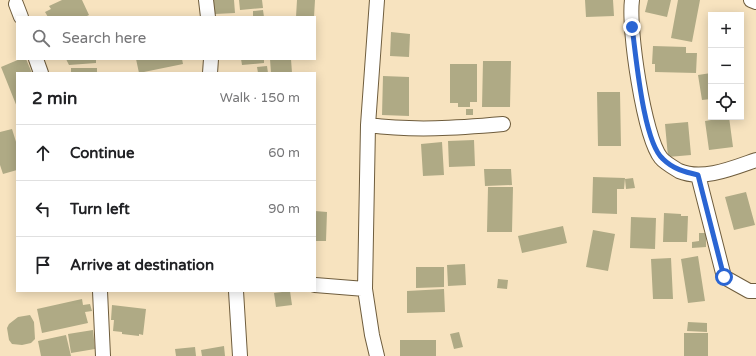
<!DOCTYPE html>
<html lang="en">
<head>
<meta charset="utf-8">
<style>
  :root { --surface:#fff; --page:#f2f2f2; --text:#202124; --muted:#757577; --line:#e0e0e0 }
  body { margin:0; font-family:"Varela Round",sans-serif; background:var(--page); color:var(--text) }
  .controls { position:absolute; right:12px; top:12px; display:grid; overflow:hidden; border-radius:0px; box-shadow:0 2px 10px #0003 }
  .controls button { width:36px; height:36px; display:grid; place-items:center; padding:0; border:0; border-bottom:1px solid var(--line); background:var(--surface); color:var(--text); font:20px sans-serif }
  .stop { position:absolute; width:12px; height:12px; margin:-9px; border:3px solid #2a65d3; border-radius:50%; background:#fff }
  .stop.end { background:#2a65d3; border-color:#fff; box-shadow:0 1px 4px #0008 }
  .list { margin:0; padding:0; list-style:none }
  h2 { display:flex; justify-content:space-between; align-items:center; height:52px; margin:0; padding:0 16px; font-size:17px }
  h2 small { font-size:13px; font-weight:400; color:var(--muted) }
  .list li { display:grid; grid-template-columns:26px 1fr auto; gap:12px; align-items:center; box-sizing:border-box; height:56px; padding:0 16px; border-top:1px solid var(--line) }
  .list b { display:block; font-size:15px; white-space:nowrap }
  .list em { font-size:13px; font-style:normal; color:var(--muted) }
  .icon { flex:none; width:22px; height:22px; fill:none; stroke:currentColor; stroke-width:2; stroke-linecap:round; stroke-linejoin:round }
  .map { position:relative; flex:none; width:756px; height:356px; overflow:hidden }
  .search { position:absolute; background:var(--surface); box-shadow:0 2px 10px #0003; left:16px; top:16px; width:300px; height:44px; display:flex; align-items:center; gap:10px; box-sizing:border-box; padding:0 14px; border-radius:0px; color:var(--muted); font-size:15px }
  .panel { position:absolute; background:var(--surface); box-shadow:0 2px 10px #0003; left:16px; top:72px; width:300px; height:220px; border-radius:0px }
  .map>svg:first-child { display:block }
  .building { fill:#afaa85 }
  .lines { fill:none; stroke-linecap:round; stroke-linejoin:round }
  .street-casing { stroke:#6f5d3d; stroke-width:16 }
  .street { stroke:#fff; stroke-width:14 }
  .route { stroke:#2a65d3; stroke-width:5 }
</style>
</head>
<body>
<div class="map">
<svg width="756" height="356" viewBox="0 0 756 356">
  <rect width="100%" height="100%" fill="#f7e3bf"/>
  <path class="building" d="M62,0H82L89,15L85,17H48L45,12L51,9L49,6Z
    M211,0H234L235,13L215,14Z
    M239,0H262L263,8L240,10Z
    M297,0H315L314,17H296Z
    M585,0H613L614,16L586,17Z
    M648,0H671L667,17L645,12Z
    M678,0H700L692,42L671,38Z
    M263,10L264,17H253V11Z
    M391,32L410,34L409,57L390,56Z
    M653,46L686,47V53H697L696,73L655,72V64H652Z
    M20,59H26L32,73H17V107L1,67Z
    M66,59H96V63L69,65Z
    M136,59H182L183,64L139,73Z
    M241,59H264V63L242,65Z
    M270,59H291L292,73H271Z
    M483,61H511L510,107H482Z
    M450,64H477V102H470V107H458V103H450Z
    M267,66L268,73H258L257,67Z
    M71,68H97V73H71Z
    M711,73V99L702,100L698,75Z
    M383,76L409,77V116L382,115Z
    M597,92H620L621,146H598Z
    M466,109H473V115H466Z
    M729,117L733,147L709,150L705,121Z
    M688,122L691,155L668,157L665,124Z
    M12,129L17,145V170L3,174L0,165V132Z
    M474,140L475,166L449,167L448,141Z
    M442,142L444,175L423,176L421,144Z
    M484,169H511L512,185L485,186Z
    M593,177L625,178L624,189H617V214L592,213Z
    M633,178L635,188L626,189L625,179Z
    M488,187H513L512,232H487Z
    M746,192L755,225L734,230L725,197Z
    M315,211L327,212L326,241H315Z
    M664,213L681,214V216H688L687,242H663Z
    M631,217L656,218L655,249L630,248Z
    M563,226L567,243L522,253L518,236Z
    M593,230L615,234L608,271L586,267Z
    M699,233H706V247L692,248V242L699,241Z
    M698,256L705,301L688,303L681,259Z
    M671,258L673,299H653L651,259Z
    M465,264L466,285L448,286L447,265Z
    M416,267H444V287L416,288Z
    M498,279L508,280L507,289L497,288Z
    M444,289L445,312L407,313V291Z
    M290,291L292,305L276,307L274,293Z
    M82,299L83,305L90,304L92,311L85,312L88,323L42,333L37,309Z
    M112,305L146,309L143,335L139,334V336L122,334V332L113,331L114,320H111Z
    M30,315L34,322L35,339L31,343L22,345L12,344L9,340L7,328L9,324L18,317Z
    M688,322L707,323V332L687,331Z
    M93,330L95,349L71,353L68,334Z
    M459,332L463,347L454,349L450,334Z
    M684,333H708V356H684Z
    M66,335L71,356H41L38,341Z
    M400,340H436V356H400Z
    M224,346L225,356H202L201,350Z
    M195,347L196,356H176L175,349Z"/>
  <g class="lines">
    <defs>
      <path id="street" d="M206,0L208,17
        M632,0C628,28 644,137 661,158C664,162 674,168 679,171C703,181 733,168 756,160
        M751,0L756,2
        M16,4L21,17
        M36,59L41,73
        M210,73L211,59
        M368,125C414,131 457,128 503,124
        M698,175L724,277L749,291H756
        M315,285L365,289
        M100,291L103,356
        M236,291L240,356
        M377,356L372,335L365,289L368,125L377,0"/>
    </defs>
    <use href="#street" class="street-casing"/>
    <use href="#street" class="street"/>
  </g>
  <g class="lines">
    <path class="route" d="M632,27C636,54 643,142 663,159C673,169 685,172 698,175L724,277"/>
  </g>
</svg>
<div class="controls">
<button>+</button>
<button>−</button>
<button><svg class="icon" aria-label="locate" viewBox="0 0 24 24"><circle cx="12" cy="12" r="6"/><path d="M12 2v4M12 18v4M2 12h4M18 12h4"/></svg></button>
</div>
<div class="stop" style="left:724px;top:277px"></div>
<div class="stop end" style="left:632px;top:27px"></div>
<div class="search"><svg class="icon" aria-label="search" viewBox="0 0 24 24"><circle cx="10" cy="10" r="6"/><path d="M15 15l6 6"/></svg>Search here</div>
<section class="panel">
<h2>2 min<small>Walk · 150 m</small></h2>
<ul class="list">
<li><svg class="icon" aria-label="ahead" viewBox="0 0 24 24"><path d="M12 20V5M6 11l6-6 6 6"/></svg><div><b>Continue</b></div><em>60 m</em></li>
<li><svg class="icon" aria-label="left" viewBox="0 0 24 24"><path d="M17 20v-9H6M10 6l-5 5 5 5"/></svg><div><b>Turn left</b></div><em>90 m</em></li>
<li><svg class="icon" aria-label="arrive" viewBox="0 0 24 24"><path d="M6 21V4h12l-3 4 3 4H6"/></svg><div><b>Arrive at destination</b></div></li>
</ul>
</section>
</div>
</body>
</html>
